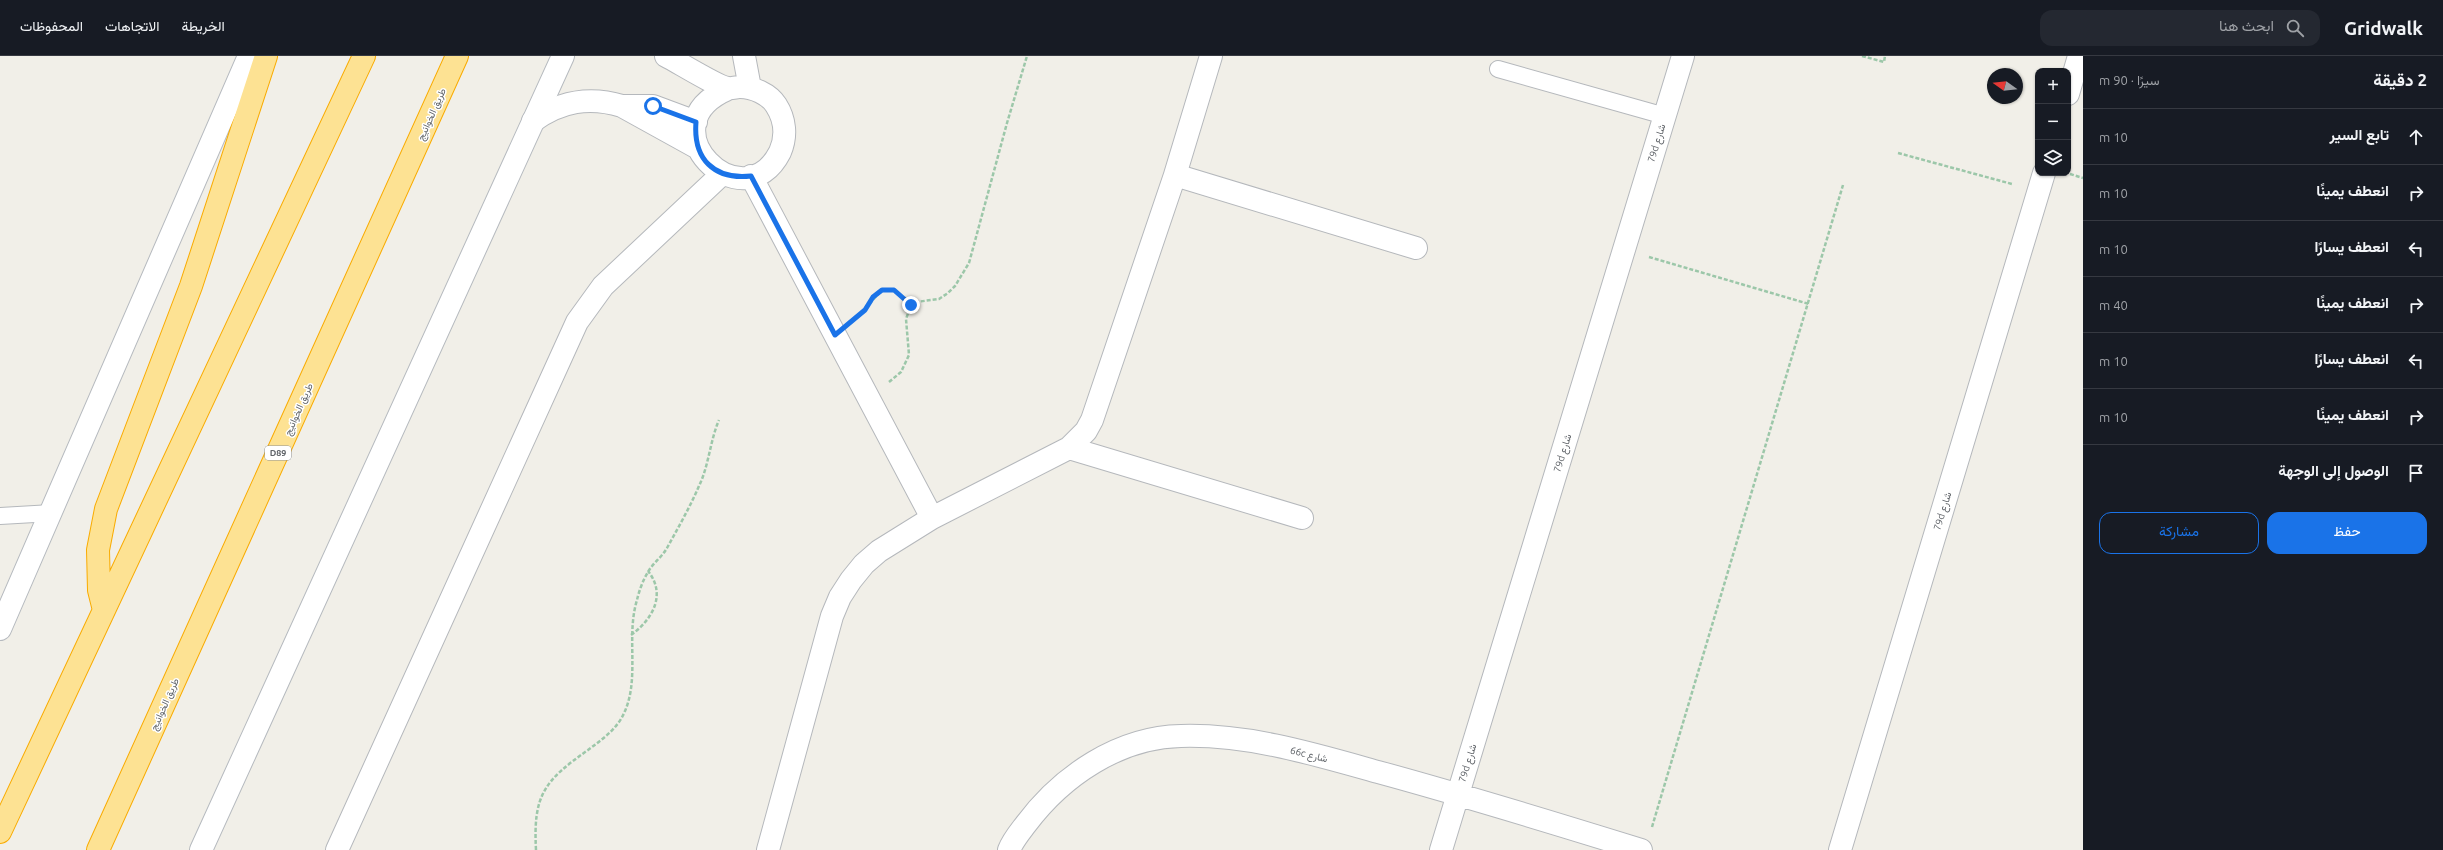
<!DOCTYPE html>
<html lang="ar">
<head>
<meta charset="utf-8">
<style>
  :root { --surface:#171b24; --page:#242831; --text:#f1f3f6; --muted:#9ea1a6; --line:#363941; --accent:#1a73e8 }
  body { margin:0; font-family:Ubuntu,Vazirmatn,sans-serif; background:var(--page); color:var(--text); direction:rtl }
  .controls { position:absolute; right:12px; top:12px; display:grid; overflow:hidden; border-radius:8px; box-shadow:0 1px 3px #0004 }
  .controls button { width:36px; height:36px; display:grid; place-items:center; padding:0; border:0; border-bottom:1px solid var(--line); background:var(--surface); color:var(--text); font:20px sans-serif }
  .compass { position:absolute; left:1987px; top:12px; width:36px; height:36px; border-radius:50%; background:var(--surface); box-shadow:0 1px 3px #0004; rotate:285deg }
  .stop { position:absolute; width:12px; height:12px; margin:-9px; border:3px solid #1a73e8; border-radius:50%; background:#fff }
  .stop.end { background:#1a73e8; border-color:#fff; box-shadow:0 1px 4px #0008 }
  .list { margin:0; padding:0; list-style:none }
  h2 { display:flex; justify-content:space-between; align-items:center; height:52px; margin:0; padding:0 16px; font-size:17px }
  h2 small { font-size:13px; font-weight:400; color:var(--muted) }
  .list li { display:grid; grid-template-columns:26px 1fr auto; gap:12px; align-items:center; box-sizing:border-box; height:56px; padding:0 16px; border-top:1px solid var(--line) }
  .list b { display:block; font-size:15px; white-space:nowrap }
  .list em { font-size:13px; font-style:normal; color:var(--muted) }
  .actions { display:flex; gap:8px; padding:12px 16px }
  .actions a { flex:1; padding:9px 0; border:1px solid var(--accent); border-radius:12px; text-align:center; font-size:14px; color:var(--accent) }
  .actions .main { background:var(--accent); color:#fff }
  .icon { flex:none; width:22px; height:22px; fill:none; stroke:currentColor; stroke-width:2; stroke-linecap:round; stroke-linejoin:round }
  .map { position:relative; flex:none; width:2083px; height:794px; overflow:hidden; direction:ltr }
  header { display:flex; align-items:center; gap:24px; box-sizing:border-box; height:56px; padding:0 20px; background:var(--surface); border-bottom:1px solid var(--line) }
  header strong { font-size:19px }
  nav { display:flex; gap:22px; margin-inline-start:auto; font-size:14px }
  .search { width:280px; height:36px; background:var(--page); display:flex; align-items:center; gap:10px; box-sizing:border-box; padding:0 14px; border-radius:12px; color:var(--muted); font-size:15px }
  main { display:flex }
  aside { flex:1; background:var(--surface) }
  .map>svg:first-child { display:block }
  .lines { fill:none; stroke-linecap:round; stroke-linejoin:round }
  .lane-casing { stroke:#b5b8bc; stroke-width:18 }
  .street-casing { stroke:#b5b8bc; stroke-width:24 }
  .secondary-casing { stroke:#b6babf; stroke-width:24 }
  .highway-casing { stroke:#f9ab00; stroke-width:24 }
  .path { stroke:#9cc7a9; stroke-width:2.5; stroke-dasharray:4 2; stroke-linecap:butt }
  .lane { stroke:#fff; stroke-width:16 }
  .street { stroke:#fff; stroke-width:22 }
  .secondary { stroke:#fff; stroke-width:22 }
  .highway { stroke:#fde293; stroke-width:22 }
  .route { stroke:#1a73e8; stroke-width:5 }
  .labels { text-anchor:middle; stroke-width:3; stroke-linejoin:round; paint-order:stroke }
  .shield { fill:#fff; stroke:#8f9295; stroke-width:1 }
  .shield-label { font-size:9px; font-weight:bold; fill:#5f6368 }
  .street-label { font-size:10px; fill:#5f6368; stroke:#fff }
</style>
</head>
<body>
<header>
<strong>Gridwalk</strong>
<div class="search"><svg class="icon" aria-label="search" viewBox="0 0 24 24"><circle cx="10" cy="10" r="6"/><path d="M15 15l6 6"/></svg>ابحث هنا</div>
<nav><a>الخريطة</a><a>الاتجاهات</a><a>المحفوظات</a></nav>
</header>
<main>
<aside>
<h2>2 دقيقة<small>سيرًا · 90 m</small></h2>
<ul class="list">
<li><svg class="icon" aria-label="ahead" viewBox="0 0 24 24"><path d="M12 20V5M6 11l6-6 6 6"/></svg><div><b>تابع السير</b></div><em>10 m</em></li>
<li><svg class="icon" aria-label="right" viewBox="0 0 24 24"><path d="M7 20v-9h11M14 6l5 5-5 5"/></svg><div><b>انعطف يمينًا</b></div><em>10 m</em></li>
<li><svg class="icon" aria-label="left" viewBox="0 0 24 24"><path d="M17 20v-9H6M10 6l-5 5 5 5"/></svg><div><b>انعطف يسارًا</b></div><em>10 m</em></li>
<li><svg class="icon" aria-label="right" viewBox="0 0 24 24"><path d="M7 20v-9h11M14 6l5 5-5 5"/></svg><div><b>انعطف يمينًا</b></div><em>40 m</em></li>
<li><svg class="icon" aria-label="left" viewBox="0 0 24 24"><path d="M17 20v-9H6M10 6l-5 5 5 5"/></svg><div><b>انعطف يسارًا</b></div><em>10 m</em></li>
<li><svg class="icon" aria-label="right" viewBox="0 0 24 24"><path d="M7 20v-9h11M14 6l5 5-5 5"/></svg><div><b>انعطف يمينًا</b></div><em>10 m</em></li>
<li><svg class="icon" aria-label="arrive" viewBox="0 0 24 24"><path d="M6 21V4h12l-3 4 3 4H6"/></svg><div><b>الوصول إلى الوجهة</b></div></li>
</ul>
<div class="actions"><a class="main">حفظ</a><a>مشاركة</a></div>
</aside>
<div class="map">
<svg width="2083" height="794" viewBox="0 0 2083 794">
  <rect width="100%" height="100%" fill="#f1efe8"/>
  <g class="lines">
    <defs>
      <path id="lane" d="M1498,13L1665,60
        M0,460L52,457"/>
      <path id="street" d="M666,0C678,6 718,31 728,32C731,33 736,31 740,31C753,31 769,38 776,49C785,63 787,80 780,96C743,169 642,70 728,33
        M744,0L750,32
        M2068,38L2079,0
        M622,50H653L696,66
        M533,65C561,45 589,40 622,50L698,92
        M1175,119L1416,192
        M751,120L932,462
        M1069,392L1302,462
        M337,794L577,266L603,230L722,118
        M768,794L832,560L840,541L851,524L864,508L879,495L932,462L1069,392L1086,375L1092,364L1175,119L1211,0
        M1009,794C1013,784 1020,776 1026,768C1062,720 1119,681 1181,680C1248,678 1314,698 1378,716C1466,740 1554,767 1641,794
        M1441,794L1683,0
        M1840,794L2044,117"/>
      <path id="secondary" d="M0,573L249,0
        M201,794L563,0"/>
      <path id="highway" d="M104,554L99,534L98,494L106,453L191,230L266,0
        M0,776L364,0
        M98,794L457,0"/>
    </defs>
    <use href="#lane" class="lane-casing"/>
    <use href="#street" class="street-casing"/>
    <use href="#secondary" class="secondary-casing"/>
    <use href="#highway" class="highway-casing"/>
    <path class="path" d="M1862,0L1884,6L1885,0
      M1898,97L2012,128
      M2070,118L2083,122
      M1649,201L1809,248
      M857,261L882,234H894L911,249
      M889,326L901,316L909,299L906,263L911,249L916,246L939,243L948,237L955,230L969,207L1007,67L1027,0
      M631,579C652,564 667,539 648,515
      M1652,771L1843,129
      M536,794C533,739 544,725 588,694C600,685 613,676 621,663C642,627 625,583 637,544C639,535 643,524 648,516C653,507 662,501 667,492C678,472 690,451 699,430C709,409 710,385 719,364"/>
    <use href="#lane" class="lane"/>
    <use href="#street" class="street"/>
    <use href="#secondary" class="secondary"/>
    <use href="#highway" class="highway"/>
  </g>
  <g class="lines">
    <path class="route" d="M653,50L696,66C693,103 714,124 751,120L835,279L865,254L873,241L882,234H894L911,249"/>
  </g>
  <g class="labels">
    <rect class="shield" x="265" y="390" width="26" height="14" rx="3"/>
    <g class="shield-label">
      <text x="278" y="400">D89</text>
    </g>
    <g class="street-label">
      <text transform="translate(431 58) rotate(-66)" y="4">طريق الخوانيج</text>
      <text transform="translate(1656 87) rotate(-73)" y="4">79d شارع</text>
      <text transform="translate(298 353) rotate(-66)" y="4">طريق الخوانيج</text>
      <text transform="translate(1562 397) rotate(-73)" y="4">79d شارع</text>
      <text transform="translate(1942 455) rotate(-73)" y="4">79d شارع</text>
      <text transform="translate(164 648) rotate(-66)" y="4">طريق الخوانيج</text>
      <text transform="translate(1309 698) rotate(14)" y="4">66c شارع</text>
      <text transform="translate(1467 707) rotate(-73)" y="4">79d شارع</text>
    </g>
  </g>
</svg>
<div class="controls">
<button>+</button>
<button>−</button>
<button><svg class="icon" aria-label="layers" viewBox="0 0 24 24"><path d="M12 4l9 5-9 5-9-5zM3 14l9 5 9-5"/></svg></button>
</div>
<svg class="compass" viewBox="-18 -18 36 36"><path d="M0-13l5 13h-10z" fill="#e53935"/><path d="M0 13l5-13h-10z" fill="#9ea1a6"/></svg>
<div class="stop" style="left:653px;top:50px"></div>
<div class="stop end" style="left:911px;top:249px"></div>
</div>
</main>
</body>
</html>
